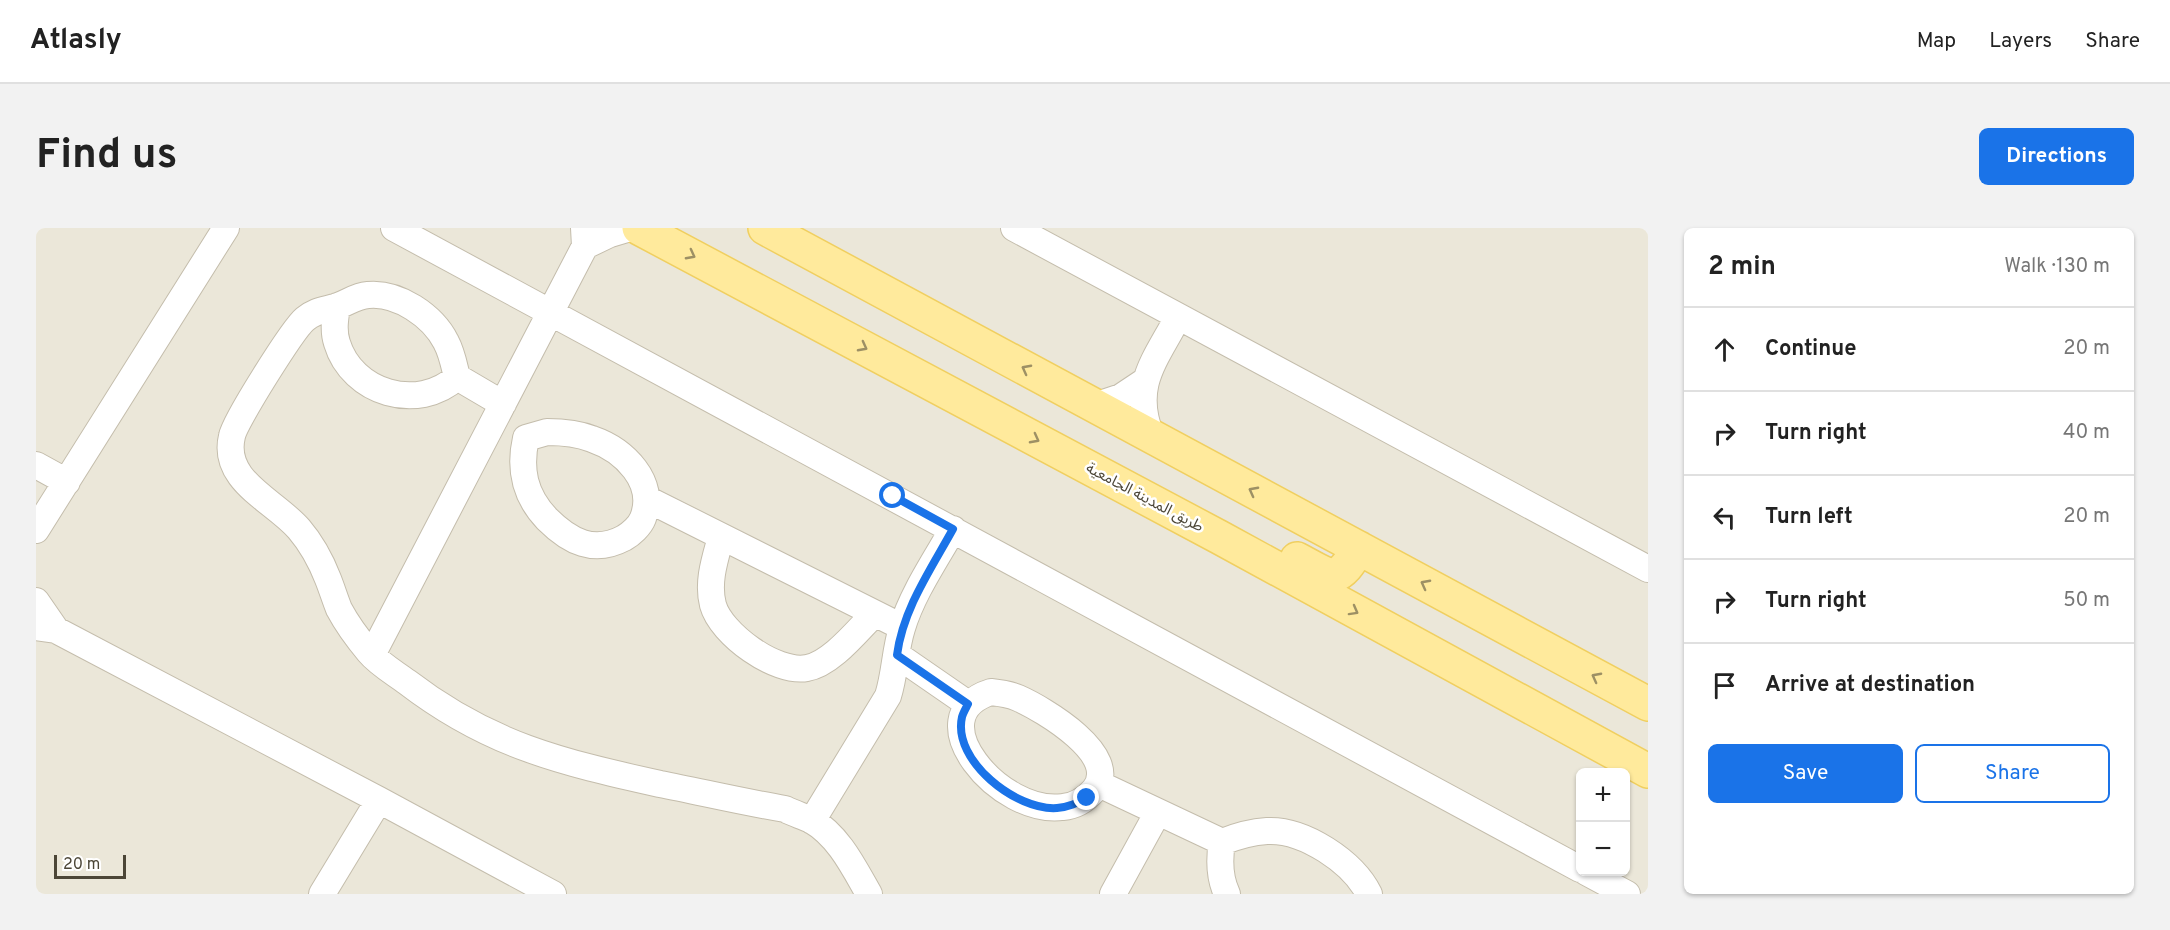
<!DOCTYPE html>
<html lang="en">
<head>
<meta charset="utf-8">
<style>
  :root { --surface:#fff; --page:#f2f2f2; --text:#222; --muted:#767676; --line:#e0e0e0; --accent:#1a73e8 }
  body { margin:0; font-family:Overpass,"Noto Sans Arabic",sans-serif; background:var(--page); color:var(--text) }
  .controls { position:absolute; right:18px; bottom:18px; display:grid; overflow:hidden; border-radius:9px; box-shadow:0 2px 4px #0004 }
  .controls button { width:54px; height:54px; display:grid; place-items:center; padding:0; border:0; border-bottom:2px solid var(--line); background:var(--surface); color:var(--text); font:30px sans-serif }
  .scale { position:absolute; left:18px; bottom:15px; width:72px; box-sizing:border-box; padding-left:6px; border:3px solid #4c4637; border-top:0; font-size:16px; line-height:21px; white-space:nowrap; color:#4c4637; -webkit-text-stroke:4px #fff; paint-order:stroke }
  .stop { position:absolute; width:18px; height:18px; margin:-14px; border:4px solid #1a73e8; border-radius:50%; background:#fff }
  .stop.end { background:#1a73e8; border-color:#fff; box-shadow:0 2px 6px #0008 }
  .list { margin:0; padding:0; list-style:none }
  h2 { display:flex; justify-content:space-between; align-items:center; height:78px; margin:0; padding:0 24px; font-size:26px }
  h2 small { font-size:20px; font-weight:400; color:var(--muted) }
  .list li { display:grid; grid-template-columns:39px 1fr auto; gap:18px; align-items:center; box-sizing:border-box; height:84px; padding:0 24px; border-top:2px solid var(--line) }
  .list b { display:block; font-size:22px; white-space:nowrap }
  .list em { font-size:20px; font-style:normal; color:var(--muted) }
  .actions { display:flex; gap:12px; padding:18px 24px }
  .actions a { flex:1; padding:14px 0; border:2px solid var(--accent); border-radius:9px; text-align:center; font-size:21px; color:var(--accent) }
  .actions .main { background:var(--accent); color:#fff }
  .icon { flex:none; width:33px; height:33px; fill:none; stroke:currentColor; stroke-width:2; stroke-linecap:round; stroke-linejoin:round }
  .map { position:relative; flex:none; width:1612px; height:666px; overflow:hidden; border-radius:9px }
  header { display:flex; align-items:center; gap:36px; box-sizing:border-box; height:84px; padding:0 30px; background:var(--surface); border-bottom:2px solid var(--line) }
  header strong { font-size:28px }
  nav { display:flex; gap:33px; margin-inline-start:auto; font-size:21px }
  .intro { display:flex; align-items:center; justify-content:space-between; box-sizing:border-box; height:144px; padding:0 36px }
  h1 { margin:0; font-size:42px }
  .button { padding:15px 27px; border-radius:9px; background:var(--accent); color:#fff; font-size:21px; font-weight:700 }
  main { display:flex; gap:36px; padding:0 36px }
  aside { flex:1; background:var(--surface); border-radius:9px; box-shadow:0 2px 4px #0004 }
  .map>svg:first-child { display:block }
  .residential { fill:#ebe7d9; fill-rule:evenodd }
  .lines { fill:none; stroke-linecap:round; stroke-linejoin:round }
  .minor-casing { stroke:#c4bdac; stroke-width:28 }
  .major-casing { stroke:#f0cf60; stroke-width:36 }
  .minor { stroke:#fff; stroke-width:26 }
  .major { stroke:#ffea9c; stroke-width:33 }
  .oneway { stroke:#9d9064 }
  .route { stroke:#1a73e8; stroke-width:8 }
  .labels { text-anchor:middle; stroke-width:5; stroke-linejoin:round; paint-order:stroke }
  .street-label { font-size:15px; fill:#4c4637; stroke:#fff }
</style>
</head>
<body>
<header>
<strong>Atlasly</strong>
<nav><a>Map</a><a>Layers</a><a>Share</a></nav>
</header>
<div class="intro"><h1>Find us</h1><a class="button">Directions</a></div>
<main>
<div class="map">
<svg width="1612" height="666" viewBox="0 0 1612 666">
  <rect width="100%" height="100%" fill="#f7f4eb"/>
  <path class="residential" d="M0,0H1612V666H0ZM1544,544H1590V644H1544Z"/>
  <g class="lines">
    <defs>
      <path id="minor" d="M358,0L1544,641
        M978,0L1612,341
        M549,18L574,6L594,0
        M301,78C299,91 297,103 301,115C316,165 382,185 421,149C418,137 416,125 410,114C397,88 362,64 332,67C320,68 313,74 302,78C290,82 279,82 269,91C257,101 199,193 196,208C185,253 238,272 263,301C275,315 285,333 292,351C296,361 299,371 303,381C311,396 322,411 333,424C343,436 359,445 371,454C453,517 525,534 624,556C665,564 707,574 749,581C757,585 766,588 775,592C803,608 818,640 833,666
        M421,149L467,176
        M1058,178L1085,169L1109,153
        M511,204C526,204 541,205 556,211C588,222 621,254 607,290C604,298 595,306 588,310C558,326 534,314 511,291C488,267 483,241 490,210Z
        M1115,208C1095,157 1119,133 1142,89
        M0,237L31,254
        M611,271L866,399
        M0,302L190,0
        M685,309C679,331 671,354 677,377C685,406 740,446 771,440C795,436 821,403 838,386
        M0,373L20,402
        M0,399L20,402L343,572L517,666
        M336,427L549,18L548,0
        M861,427L932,476
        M955,464C965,465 973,466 982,470C1007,481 1087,528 1058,562C1050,571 1040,578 1027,579C964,588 879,488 955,464Z
        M1063,556L1186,614C1201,608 1215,604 1231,603C1268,601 1317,634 1333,666
        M776,593L852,468C859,446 859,422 866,400C876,366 900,331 917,301
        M1186,614C1183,632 1183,649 1191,666
        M1550,644L1591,666
        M286,666L343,572
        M1077,666L1122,584"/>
      <path id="major" d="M603,0L1183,309L1612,543
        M729,0L1612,476
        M1261,331C1297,350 1300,358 1323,320"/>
    </defs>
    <use href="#minor" class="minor-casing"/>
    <use href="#major" class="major-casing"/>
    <use href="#minor" class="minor"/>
    <use href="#major" class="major"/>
  </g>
  <defs><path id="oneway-chevron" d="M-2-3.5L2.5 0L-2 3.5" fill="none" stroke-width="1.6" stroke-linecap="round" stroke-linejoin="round" transform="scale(1.5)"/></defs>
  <g class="oneway">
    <use href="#oneway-chevron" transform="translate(655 27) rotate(28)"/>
    <use href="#oneway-chevron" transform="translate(827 119) rotate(28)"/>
    <use href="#oneway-chevron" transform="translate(990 141) rotate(-152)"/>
    <use href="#oneway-chevron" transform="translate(999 211) rotate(28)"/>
    <use href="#oneway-chevron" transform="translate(1217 263) rotate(-152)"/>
    <use href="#oneway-chevron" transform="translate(1389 356) rotate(-152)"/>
    <use href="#oneway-chevron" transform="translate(1318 383) rotate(29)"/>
    <use href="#oneway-chevron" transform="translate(1560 449) rotate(-152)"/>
  </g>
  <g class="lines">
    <path class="route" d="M857,268L917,301C895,341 867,381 861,427L932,476C930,480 927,485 926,489C916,533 981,583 1021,580C1033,579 1041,575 1051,570"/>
  </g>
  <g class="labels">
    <g class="street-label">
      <text transform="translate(1109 269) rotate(28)" y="5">طريق المدينة الجامعية</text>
    </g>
  </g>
</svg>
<div class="controls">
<button>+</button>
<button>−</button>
</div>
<div class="scale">20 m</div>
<div class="stop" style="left:857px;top:268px"></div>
<div class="stop end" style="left:1051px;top:570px"></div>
</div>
<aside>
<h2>2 min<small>Walk · 130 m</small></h2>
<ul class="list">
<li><svg class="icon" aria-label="ahead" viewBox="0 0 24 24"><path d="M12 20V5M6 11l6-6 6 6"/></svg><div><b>Continue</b></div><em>20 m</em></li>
<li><svg class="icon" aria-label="right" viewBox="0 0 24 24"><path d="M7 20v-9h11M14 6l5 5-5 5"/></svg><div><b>Turn right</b></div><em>40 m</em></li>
<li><svg class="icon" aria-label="left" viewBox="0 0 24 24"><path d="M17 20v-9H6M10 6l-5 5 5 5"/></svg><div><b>Turn left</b></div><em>20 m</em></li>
<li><svg class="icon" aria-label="right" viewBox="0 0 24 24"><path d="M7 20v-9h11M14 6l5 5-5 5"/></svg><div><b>Turn right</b></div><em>50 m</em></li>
<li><svg class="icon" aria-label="arrive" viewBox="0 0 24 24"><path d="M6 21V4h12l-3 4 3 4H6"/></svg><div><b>Arrive at destination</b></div></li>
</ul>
<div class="actions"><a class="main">Save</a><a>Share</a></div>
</aside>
</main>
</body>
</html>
